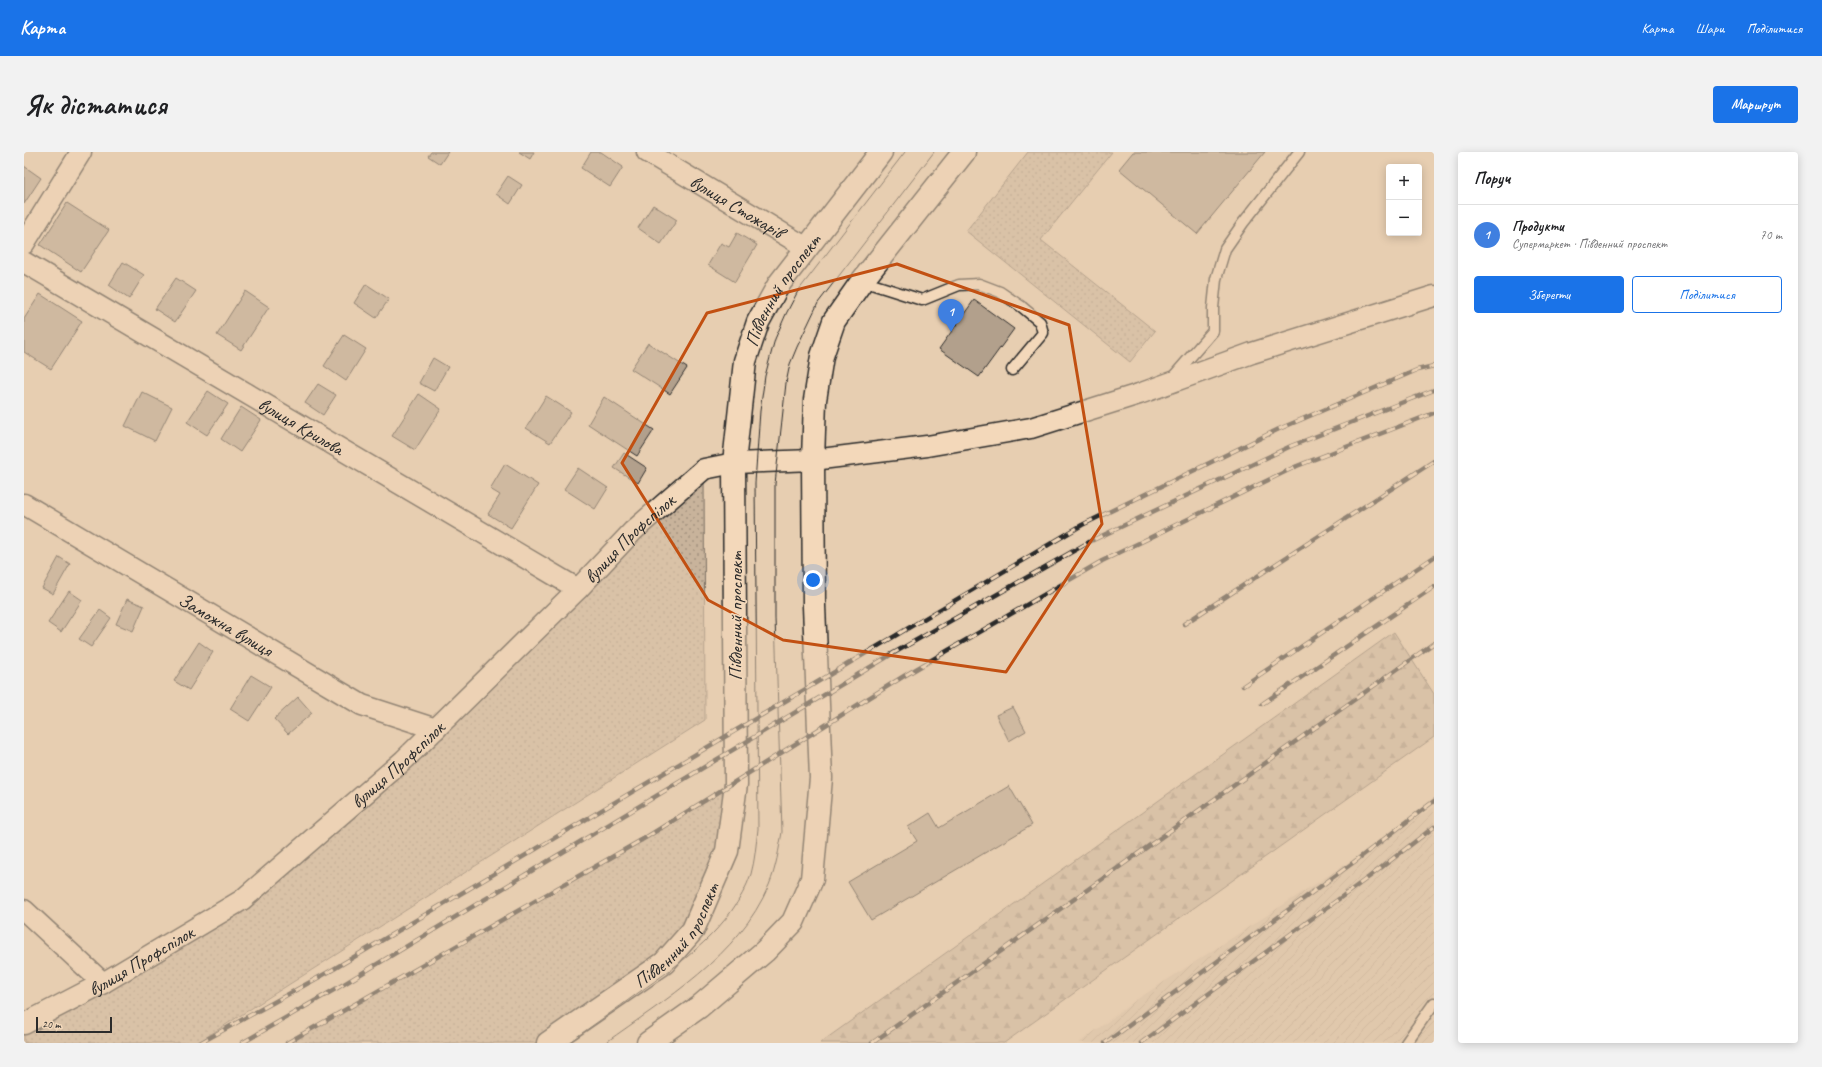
<!DOCTYPE html>
<html lang="uk">
<head>
<meta charset="utf-8">
<style>
  :root { --surface:#fff; --page:#f2f2f2; --text:#202124; --muted:#757577; --line:#e0e0e0; --accent:#1a73e8 }
  body { margin:0; font-family:Caveat,sans-serif; background:var(--page); color:var(--text) }
  .controls { position:absolute; right:12px; top:12px; display:grid; overflow:hidden; border-radius:4px; box-shadow:0 2px 10px #0003 }
  .controls button { width:36px; height:36px; display:grid; place-items:center; padding:0; border:0; border-bottom:1px solid var(--line); background:var(--surface); color:var(--text); font:20px sans-serif }
  .scale { position:absolute; left:12px; bottom:10px; width:76px; box-sizing:border-box; padding-left:4px; border:2px solid #2b2b2b; border-top:0; font-size:11px; line-height:14px; white-space:nowrap; color:#2b2b2b; -webkit-text-stroke:3px #f3d8ba; paint-order:stroke }
  .you { position:absolute; left:789px; top:428px; width:14px; height:14px; margin:-10px; border:3px solid #fff; border-radius:50%; background:#1a73e8; box-shadow:0 0 0 6px #1a73e833 }
  .badge { display:grid; place-items:center; width:26px; height:26px; border-radius:50%; background:var(--accent); color:#fff; font-size:13px; font-weight:700 }
  .pin { position:absolute; translate:-50% -33px; filter:drop-shadow(0 1px 2px #0008) }
  .pin::after { content:''; position:absolute; top:21px; width:14px; height:12px; background:inherit; clip-path:polygon(0 0,100% 0,50% 100%) }
  .list { margin:0; padding:0; list-style:none }
  h2 { display:flex; justify-content:space-between; align-items:center; height:52px; margin:0; padding:0 16px; font-size:17px }
  h2 small { font-size:13px; font-weight:400; color:var(--muted) }
  .list li { display:grid; grid-template-columns:26px 1fr auto; gap:12px; align-items:center; box-sizing:border-box; height:60px; padding:0 16px; border-top:1px solid var(--line) }
  .list b { display:block; font-size:15px; white-space:nowrap }
  .list p { margin:0; font-size:13px; white-space:nowrap; color:var(--muted) }
  .list em { font-size:13px; font-style:normal; color:var(--muted) }
  .actions { display:flex; gap:8px; padding:12px 16px }
  .actions a { flex:1; padding:9px 0; border:1px solid var(--accent); border-radius:4px; text-align:center; font-size:14px; color:var(--accent) }
  .actions .main { background:var(--accent); color:#fff }
  .map { position:relative; flex:none; width:1410px; height:891px; overflow:hidden; border-radius:4px }
  header { display:flex; align-items:center; gap:24px; box-sizing:border-box; height:56px; padding:0 20px; background:var(--accent); color:#fff }
  header strong { font-size:19px }
  nav { display:flex; gap:22px; margin-inline-start:auto; font-size:14px }
  .intro { display:flex; align-items:center; justify-content:space-between; box-sizing:border-box; height:96px; padding:0 24px }
  h1 { margin:0; font-size:28px }
  .button { padding:10px 18px; border-radius:4px; background:var(--accent); color:#fff; font-size:14px; font-weight:700 }
  main { display:flex; gap:24px; padding:0 24px }
  aside { flex:1; background:var(--surface); border-radius:4px; box-shadow:0 2px 10px #0003 }
  .map>svg:first-child { display:block }
  .industrial { fill:url(#industrial-furrows) }
  .grass { fill:url(#grass-dots); stroke:#7a6f63 }
  .forest { fill:url(#forest-firs); stroke:#7a6f63 }
  .building { fill:#b2a08c; stroke:#2b2b2b }
  .lines { fill:none; stroke-linecap:round; stroke-linejoin:round }
  .service-casing { stroke:#2b2b2b; stroke-width:13 }
  .minor-casing { stroke:#2b2b2b; stroke-width:23 }
  .primary-casing { stroke:#2b2b2b; stroke-width:25 }
  .service { stroke:#f3d8ba; stroke-width:10 }
  .minor { stroke:#f3d8ba; stroke-width:20 }
  .primary { stroke:#f3d8ba; stroke-width:22 }
  .tram { stroke:#2b2b2b; stroke-width:1 }
  .rail-casing { stroke:#2b2b2b; stroke-width:4.5 }
  .rail { stroke:#f3d8ba; stroke-width:3; stroke-dasharray:9; stroke-linecap:butt }
  .marked { fill:none; stroke:#c25012; stroke-width:3; stroke-linejoin:round }
  .labels { text-anchor:middle; stroke-width:3.5; stroke-linejoin:round; paint-order:stroke }
  .street-label { font-size:19px; fill:#2b2b2b; stroke:#f3d8ba }
</style>
</head>
<body>
<header>
<strong>Карта</strong>
<nav><a>Карта</a><a>Шари</a><a>Поділитися</a></nav>
</header>
<div class="intro"><h1>Як дістатися</h1><a class="button">Маршрут</a></div>
<main>
<div class="map">
<svg width="1410" height="891" viewBox="0 0 1410 891">
  <defs>
    <pattern id="industrial-furrows" width="10" height="10" patternUnits="userSpaceOnUse"><rect width="10" height="10" fill="#d7c0a6"/><path d="M-1 1l2-2M0 10L10 0M9 11l2-2" fill="none" stroke="#b9a58f"/></pattern>
    <pattern id="grass-dots" width="8" height="8" patternUnits="userSpaceOnUse"><rect width="8" height="8" fill="#c8b39b"/><path d="M2 2h.1M6 6h.1" fill="none" stroke="#a3927f" stroke-width="1.8" stroke-linecap="round"/></pattern>
    <pattern id="forest-firs" width="22" height="20" patternUnits="userSpaceOnUse"><rect width="22" height="20" fill="#c8b39b"/><path d="M5 1l3.5 6h-7zM16 11l3.5 6h-7z" fill="#a3927f"/></pattern>
  </defs>
  <rect width="100%" height="100%" fill="#e7ceb1"/>
  <filter id="ink" filterUnits="userSpaceOnUse"><feTurbulence type="fractalNoise" baseFrequency=".025" numOctaves="2"/><feDisplacementMap in="SourceGraphic" scale="8" xChannelSelector="R" yChannelSelector="G"/><feConvolveMatrix kernelMatrix="1 2 1 2 8 2 1 2 1" color-interpolation-filters="sRGB"/></filter>
  <g filter="url(#ink)">
    <path class="industrial" d="M1410,655V891H1055L1112,848Z"/>
    <path class="grass" d="M1004,0H1088L1017,88L1131,179L1106,210L942,79Z
      M680,317L681,568L173,891H0V872L218,748Z
      M712,632L669,778L524,891H263Z"/>
    <path class="forest" d="M1370,480L1410,542V585L980,891H796Z"/>
    <path class="building" d="M407,0H424L416,12L404,4Z
      M495,0H510L506,7Z
      M567,0H577L599,15L586,35L557,16Z
      M1109,0H1241L1173,82L1095,17Z
      M0,14L17,26L0,52Z
      M484,24L498,33L486,52L472,42Z
      M43,51L85,78L57,120L16,93Z
      M629,53L653,68L637,92L614,76Z
      M713,81L733,93L711,130L684,113L697,91L705,95Z
      M99,110L120,123L105,147L85,133Z
      M152,126L172,139L151,170L131,157Z
      M342,132L365,147L352,166L330,151Z
      M221,139L245,155L217,198L193,183Z
      M16,142L58,169L27,217L0,200V167Z
      M950,148L990,177L955,225L915,197Z
      M320,183L342,197L322,229L300,214Z
      M624,191L663,216L646,242L607,217Z
      M409,206L424,215L410,239L395,231Z
      M294,232L312,243L299,263L281,251Z
      M184,239L204,252L183,283L163,270Z
      M118,240L148,255L131,289L101,274Z
      M395,242L417,257L391,298L368,284Z
      M522,244L547,260L526,291L502,276Z
      M580,245L630,278L613,304L564,272Z
      M217,255L237,268L216,300L197,287Z
      M600,301L623,316L614,331L590,316Z
      M481,312L514,333L487,376L464,362L476,343L466,337Z
      M554,316L584,336L571,357L540,337Z
      M35,405L46,412L29,442L18,436Z
      M45,439L58,448L37,480L24,471Z
      M103,447L120,454L109,479L92,472Z
      M76,458L87,466L67,495L55,487Z
      M175,490L189,500L165,538L150,529Z
      M227,523L247,535L225,569L206,557Z
      M274,545L288,561L264,582L250,567Z
      M989,555L1002,579L985,589L972,563Z
      M985,634L1008,673L847,768L824,730L893,689L884,675L906,661L915,676Z"/>
    <g class="lines">
      <defs>
        <path id="service" d="M838,129L898,148L935,133L955,132L976,140L998,155L1016,170L1019,181L988,218
          M1149,225L1189,179V156L1192,127L1201,97L1219,71L1275,0
          M1382,891L1410,851"/>
        <g id="minor">
          <path id="s1" d="M623,0L783,96"/>
          <path d="M0,92L57,0"/>
          <path id="s2" d="M0,110L554,437"/>
          <path id="s3" d="M0,352L338,553L412,577"/>
          <path d="M0,758L79,831"/>
          <path id="s4" d="M0,872L79,831L218,748L380,608L554,437L609,379L680,317L710,311L789,308L903,294L1007,276L1115,242L1228,201L1410,144"/>
        </g>
        <g id="primary">
          <path id="s5" d="M524,891L640,811L669,778L703,699L712,632L710,311L721,209L734,170L755,132L857,0"/>
          <path d="M624,891L675,855L741,799L769,770L788,727L797,626L790,454L789,308L791,248L798,204L810,169L838,129L940,0"/>
        </g>
      </defs>
      <use href="#service" class="service-casing"/>
      <use href="#minor" class="minor-casing"/>
      <use href="#primary" class="primary-casing"/>
      <use href="#service" class="service"/>
      <use href="#minor" class="minor"/>
      <use href="#primary" class="primary"/>
      <path class="tram" d="M544,891C568,874 591,858 614,841C658,810 708,776 727,722C731,708 732,692 734,677L731,331L736,259L741,224L751,187L762,162L774,139L881,0
        M581,891C642,847 715,804 745,733C752,716 755,697 758,680L751,466V332L762,231L766,212L773,195L794,151L910,0"/>
      <defs>
        <path id="rail" d="M1160,472L1410,309
          M1219,534L1410,405
          M1238,552L1410,435
          M176,891L308,818L1058,373L1255,277L1393,218L1410,214
          M218,891L315,835L868,502L1067,389L1267,294L1410,238
          M263,891L621,686L880,524L1078,409L1273,314L1410,261
          M848,891L1410,491
          M1081,891L1330,710L1410,649
          M1117,891L1345,725L1410,675"/>
      </defs>
      <use href="#rail" class="rail-casing"/>
      <use href="#rail" class="rail"/>
    </g>
  </g>
  <path d="M0 0H1410V891H0ZM873,112L1045,173L1078,372L982,520L759,488L684,448L598,311L683,161Z" fill="#e7ceb1" fill-opacity=".55" fill-rule="evenodd"/>
  <path class="marked" d="M873,112L1045,173L1078,372L982,520L759,488L684,448L598,311L683,161Z"/>
  <g class="labels">
    <g class="street-label">
      <text dy="7" stroke="none"><textPath href="#s1" startOffset="105">вулиця Стожарів</textPath></text>
      <text dy="7" stroke="none"><textPath href="#s5" startOffset="843">Південний проспект</textPath></text>
      <text dy="7" stroke="none"><textPath href="#s2" startOffset="322">вулиця Крилова</textPath></text>
      <text dy="7" stroke="none"><textPath href="#s4" startOffset="781">вулиця Профспілок</textPath></text>
      <text transform="translate(711 464) rotate(-90)" y="7">Південний проспект</text>
      <text dy="7" stroke="none"><textPath href="#s3" startOffset="235">Заможна вулиця</textPath></text>
      <text dy="7" stroke="none"><textPath href="#s4" startOffset="457">вулиця Профспілок</textPath></text>
      <text dy="7" stroke="none"><textPath href="#s5" startOffset="171">Південний проспект</textPath></text>
      <text dy="7" stroke="none"><textPath href="#s4" startOffset="133">вулиця Профспілок</textPath></text>
    </g>
  </g>
</svg>
<div class="controls">
<button>+</button>
<button>−</button>
</div>
<div class="scale">20 m</div>
<div class="you"></div>
<div class="pin badge" style="left:927px;top:180px;background:#3f7fe0">1</div>
</div>
<aside>
<h2>Поруч<small></small></h2>
<ul class="list">
<li><span class="badge" style="background:#3f7fe0">1</span><div><b>Продукти</b><p>Супермаркет · Південний проспект</p></div><em>70 m</em></li>
</ul>
<div class="actions"><a class="main">Зберегти</a><a>Поділитися</a></div>
</aside>
</main>
</body>
</html>
